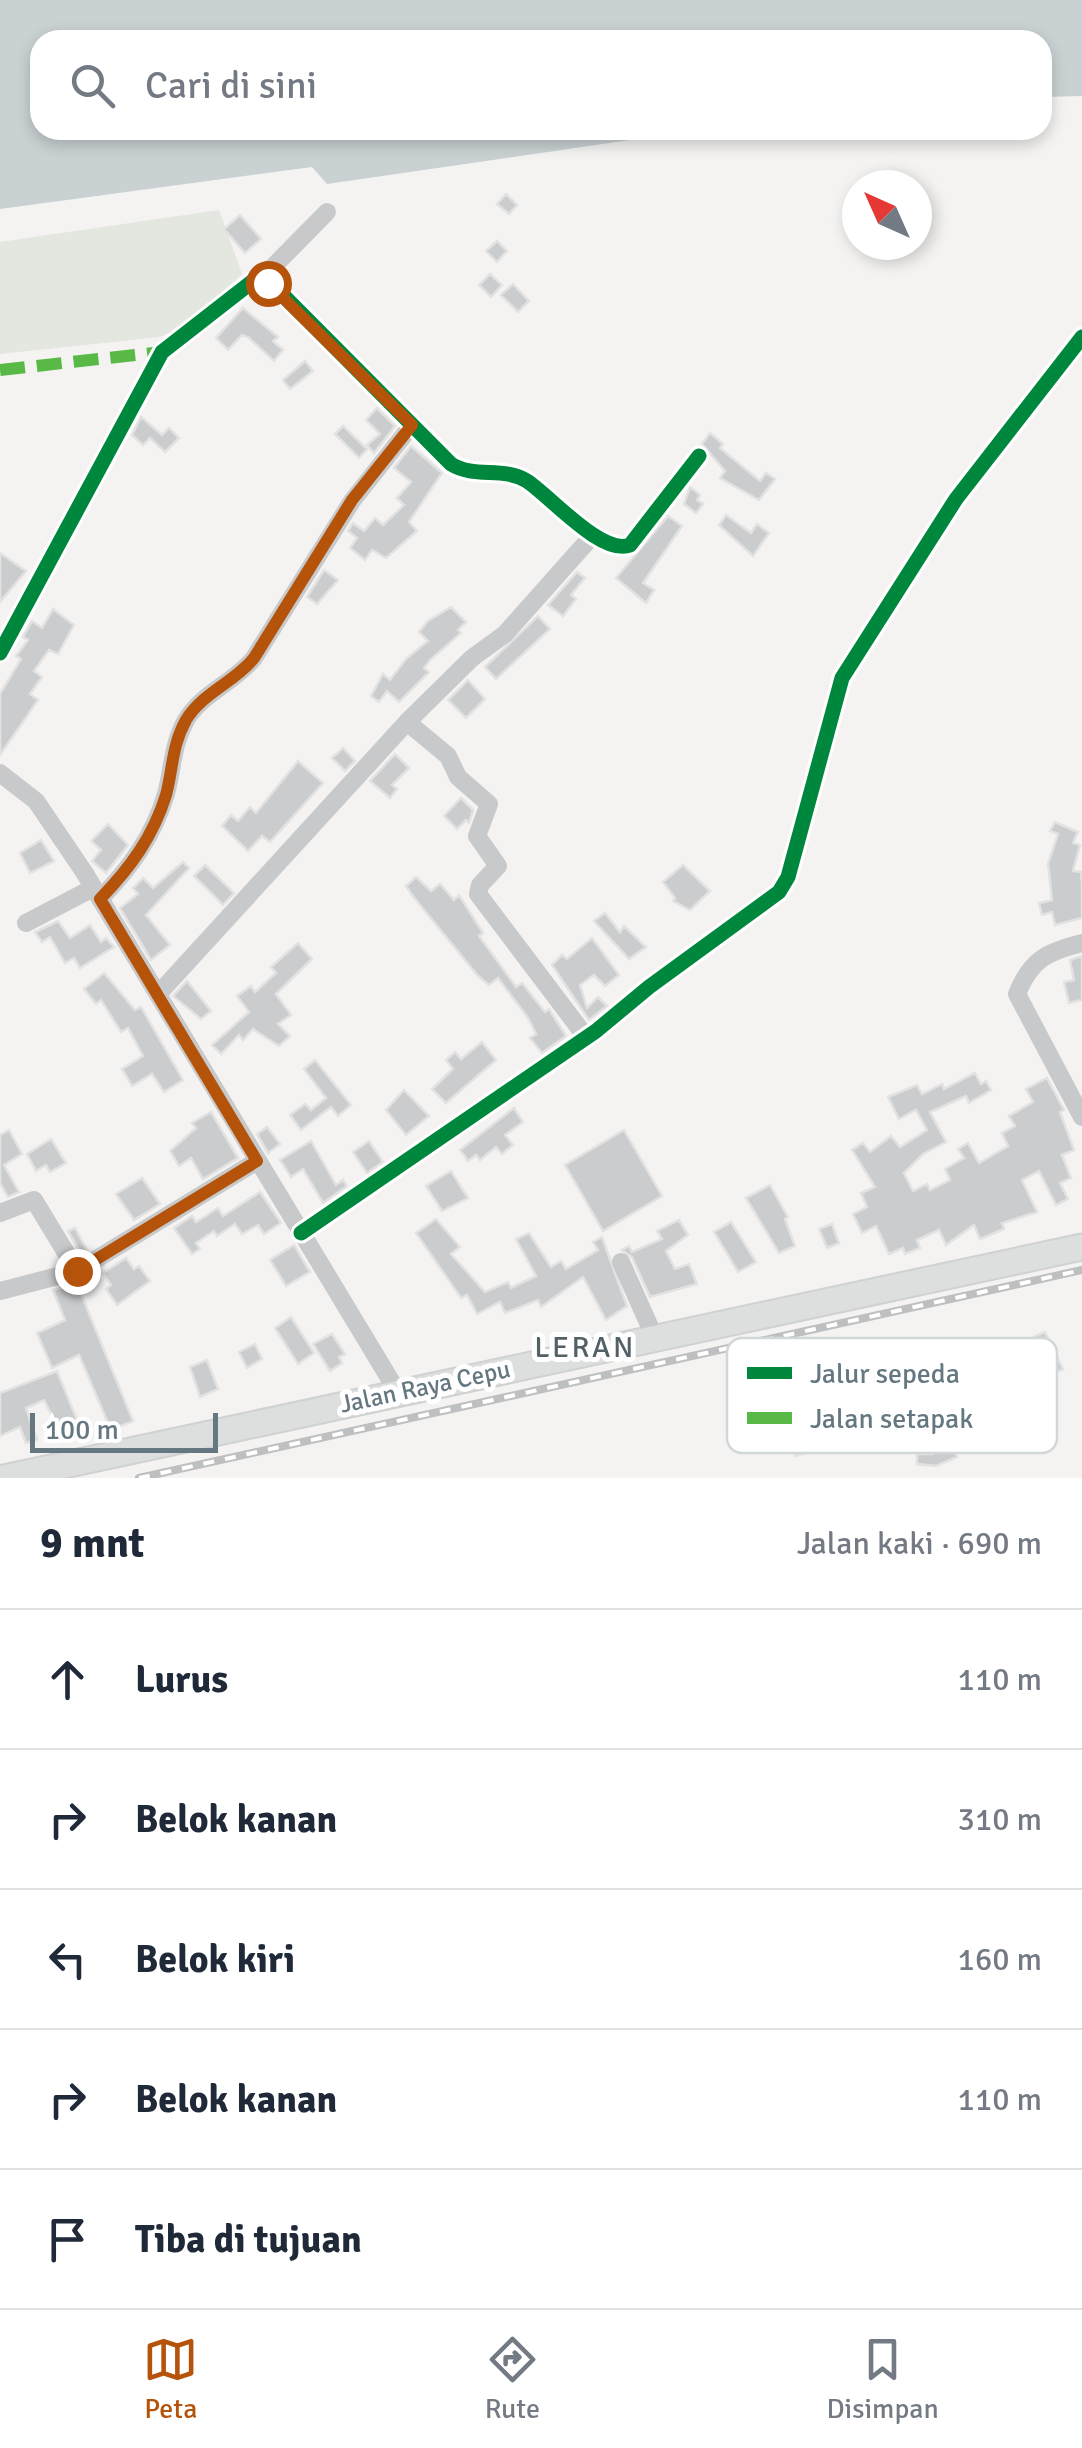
<!DOCTYPE html>
<html lang="id">
<head>
<meta charset="utf-8">
<style>
  :root { --surface:#fff; --page:#f2f2f3; --text:#1f2937; --muted:#747a83; --line:#e0e1e3; --accent:#b45309 }
  body { margin:0; font-family:Signika,sans-serif; background:var(--page); color:var(--text) }
  .compass { position:absolute; left:842px; top:170px; width:90px; height:90px; border-radius:50%; background:var(--surface); box-shadow:0 5px 15px #0003; rotate:315deg }
  .scale { position:absolute; left:30px; bottom:25px; width:188px; box-sizing:border-box; padding-left:10px; border:5px solid #657781; border-top:0; font-size:28px; line-height:35px; white-space:nowrap; color:#657781; -webkit-text-stroke:8px #fff; paint-order:stroke }
  .stop { position:absolute; width:30px; height:30px; margin:-22px; border:8px solid #b45309; border-radius:50%; background:#fff }
  .stop.end { background:#b45309; border-color:#fff; box-shadow:0 2px 10px #0008 }
  .list { margin:0; padding:0; list-style:none }
  h2 { display:flex; justify-content:space-between; align-items:center; height:130px; margin:0; padding:0 40px; font-size:42px }
  h2 small { font-size:32px; font-weight:400; color:var(--muted) }
  .list li { display:grid; grid-template-columns:65px 1fr auto; gap:30px; align-items:center; box-sizing:border-box; height:140px; padding:0 40px; border-top:2px solid var(--line) }
  .list b { display:block; font-size:38px; white-space:nowrap }
  .list em { font-size:32px; font-style:normal; color:var(--muted) }
  .icon { flex:none; width:55px; height:55px; fill:none; stroke:currentColor; stroke-width:2; stroke-linecap:round; stroke-linejoin:round }
  .map { position:relative; flex:none; width:1082px; height:1478px; overflow:hidden }
  .search { position:absolute; background:var(--surface); box-shadow:0 5px 15px #0003; left:30px; right:30px; top:30px; height:110px; display:flex; align-items:center; gap:25px; box-sizing:border-box; padding:0 35px; border-radius:30px; color:var(--muted); font-size:38px }
  .sheet { height:830px; background:var(--surface) }
  nav { display:flex; justify-content:space-around; align-items:center; box-sizing:border-box; height:140px; border-top:2px solid var(--line); background:var(--surface); font-size:28px; color:var(--muted) }
  nav a { display:grid; justify-items:center; gap:5px }
  nav .on { color:var(--accent) }
  .map>svg:first-child { display:block }
  .green { fill:#e4e6e0 }
  .water { fill:#c9d1d3 }
  .building { fill:#cbcccd; stroke:#e3e2e2; stroke-width:2.5 }
  .lines { fill:none; stroke-linecap:round; stroke-linejoin:round }
  .highway-casing { stroke:#d0d1d1; stroke-width:29 }
  .minor { stroke:#c8c9ca; stroke-width:18 }
  .highway { stroke:#dddede; stroke-width:25 }
  .rail-casing { stroke:#bebfc0; stroke-width:8 }
  .rail { stroke:#fff; stroke-width:4; stroke-dasharray:11; stroke-linecap:butt }
  .quiet { stroke:#58b947; stroke-width:12; stroke-dasharray:25 12; stroke-linecap:butt }
  .cycleway-casing { stroke:#fff; stroke-width:21 }
  .cycleway { stroke:#00873e; stroke-width:15 }
  .route { stroke:#b45309; stroke-width:12 }
  .labels { text-anchor:middle; stroke-width:10; stroke-linejoin:round; paint-order:stroke }
  .street-label { font-size:25px; fill:#657781; stroke:#fff }
  .quarter-label { font-size:30px; letter-spacing:2.5px; fill:#536066; stroke:#fff }
  .key { fill:#fff; stroke:#d1d6d9; stroke-width:2.5 }
  .key-label { font-size:28px; fill:#657781 }
</style>
</head>
<body>
<div class="map">
<svg width="1082" height="1478" viewBox="0 0 1082 1478">
  <rect width="100%" height="100%" fill="#f4f3f2"/>
  <path class="green" d="M219,210L242,274L185,325L160,337L0,354V242Z"/>
  <path class="water" d="M0,0H1082V96L1042,97V40H40V130H699L327,184L312,167L0,209Z"/>
  <path class="building" d="M506,194L517,205L509,214L497,204Z
    M240,215L261,239L245,253L224,229Z
    M497,241L507,251L497,262L486,251Z
    M490,274L502,285L491,297L479,285Z
    M513,284L529,301L518,312L501,295Z
    M243,308L278,337L273,341L283,350L274,361L248,337L242,335L228,350L216,338Z
    M305,361L313,371L290,389L283,380Z
    M377,408L395,426L374,453L367,445L380,434L366,420Z
    M141,417L162,435L169,428L179,438L165,452L150,438L143,445L132,435Z
    M343,426L367,449L359,458L335,434Z
    M710,433L723,444L720,448L760,481L766,473L775,479L759,500L720,478L725,471L702,444Z
    M411,446L442,473L409,522L417,531L386,558L372,550L365,560L350,548L357,538L348,531L353,523L364,531L375,518L383,525L404,505L397,498L411,482L394,468Z
    M690,487L700,495L697,500L703,504L696,513L684,504Z
    M726,515L751,533L757,524L769,533L753,556L719,525Z
    M668,516L682,526L643,583L654,590L646,603L616,578Z
    M0,553L26,571L0,602Z
    M324,570L338,580L317,604L307,597Z
    M577,572L585,578L571,595L576,599L563,616L548,605Z
    M451,607L466,622L458,630L461,633L430,660L424,668L429,672L399,702L387,691L379,702L371,696L383,674L390,680L406,659L428,641L419,632L428,621Z
    M53,609L74,625L58,654L49,650L34,671L42,677L30,694L38,700L0,755V694L21,659L16,656L28,640L23,637L32,621L42,628Z
    M538,616L550,629L496,679L485,667Z
    M468,680L485,699L466,718L448,700Z
    M343,748L355,761L345,771L332,758Z
    M395,754L409,768L392,785L397,789L390,798L370,781Z
    M298,761L323,783L270,842L262,836L248,851L222,826L231,815L238,821L250,807L256,813Z
    M461,798L473,810L469,823L466,820L457,829L444,816Z
    M1055,822L1078,832L1073,843L1080,845L1073,871L1081,872L1082,885V918L1055,925L1052,912L1042,915L1039,903L1052,900L1048,864L1058,834L1050,831Z
    M108,824L128,845L106,873L92,861L101,850L91,841Z
    M41,840L54,861L30,873L20,853Z
    M183,862L189,868L146,915L170,945L151,960L120,908L138,894L133,888L143,878L153,888Z
    M205,865L234,893L223,905L194,876Z
    M683,865L710,891L690,910L673,901L675,898L663,882Z
    M416,877L431,891L440,884L454,900L459,895L483,933L479,936L516,987L522,983L545,1012L549,1009L566,1036L542,1053L530,1038L536,1034L528,1018L498,978L489,985L478,976L412,895L406,886Z
    M605,913L620,932L624,926L646,947L629,959L594,921Z
    M58,921L70,938L90,925L101,942L106,938L114,947L80,968L74,958L65,963L50,937L42,942L35,932Z
    M592,938L619,975L605,986L594,975L580,985L587,1008L598,997L607,1006L589,1020L552,965L562,955L567,959Z
    M298,943L312,959L276,994L291,1015L278,1024L290,1036L279,1046L253,1029L243,1040L239,1035L221,1054L212,1045L249,1012L237,996L251,986L255,992L276,973L271,967Z
    M1082,956V1000L1069,1003L1064,982L1074,980L1070,960Z
    M104,973L135,1010L141,1007L183,1080L164,1092L152,1074L132,1086L122,1069L143,1056L128,1028L121,1032L101,1000L96,1004L84,989Z
    M187,981L211,1011L201,1019L173,996Z
    M482,1042L496,1060L446,1103L432,1089L453,1069L446,1060L455,1052L461,1059Z
    M315,1060L351,1105L338,1116L331,1107L301,1130L290,1115L305,1104L311,1110L326,1098L304,1069Z
    M975,1073L981,1084L986,1081L991,1090L969,1103L966,1096L930,1112L946,1142L923,1154L904,1173L913,1191L927,1184L930,1190L950,1180L945,1169L964,1158L958,1149L968,1143L979,1163L1008,1146L1002,1133L1015,1126L1009,1116L1033,1102L1026,1089L1047,1078L1064,1110L1060,1112L1074,1150L1062,1155L1071,1178L1060,1183L1068,1199L1056,1205L1039,1171L1022,1180L1037,1212L1002,1223L1004,1229L980,1239L974,1225L946,1245L939,1230L917,1240L920,1248L905,1254L903,1248L889,1254L876,1226L862,1233L853,1214L867,1207L861,1193L875,1187L852,1150L863,1143L870,1152L891,1136L900,1147L927,1130L916,1110L899,1119L888,1097L917,1085L922,1094L942,1084L944,1089Z
    M404,1090L429,1116L406,1135L386,1110Z
    M514,1108L523,1122L505,1135L513,1145L502,1154L496,1147L480,1160L476,1155L468,1161L460,1150Z
    M211,1112L238,1158L203,1179L191,1158L179,1166L170,1151L196,1128L192,1123Z
    M267,1127L280,1144L268,1153L257,1134Z
    M9,1130L22,1154L4,1165L19,1192L8,1197L0,1183V1135Z
    M624,1130L662,1196L603,1231L565,1165Z
    M51,1139L66,1163L50,1172L46,1165L36,1171L27,1154Z
    M311,1141L336,1185L343,1180L347,1186L323,1203L303,1169L291,1177L280,1160Z
    M369,1141L383,1162L367,1173L353,1152Z
    M451,1171L468,1198L442,1211L426,1186Z
    M142,1178L160,1204L134,1220L116,1194Z
    M770,1185L788,1217L785,1219L795,1246L779,1253L746,1198Z
    M260,1192L281,1223L264,1234L258,1225L242,1234L235,1224L217,1236L214,1231L196,1243L200,1249L192,1254L174,1228L192,1216L196,1222L218,1208L223,1216Z
    M436,1219L460,1247L451,1254L485,1292L508,1282L511,1288L536,1276L516,1239L529,1233L551,1267L561,1261L566,1269L598,1250L593,1242L602,1237L627,1306L606,1320L583,1277L541,1307L538,1300L505,1313L500,1302L477,1314L467,1295L461,1298L416,1233Z
    M679,1220L688,1235L666,1251L675,1269L689,1264L697,1284L650,1297L632,1257L622,1250L629,1246L632,1252L662,1239L657,1231Z
    M731,1222L756,1262L738,1272L714,1232Z
    M832,1224L839,1243L827,1248L819,1229Z
    M75,1228L87,1250L81,1254L68,1231Z
    M294,1245L310,1272L286,1286L270,1260Z
    M126,1258L134,1269L139,1266L150,1281L117,1305L106,1289L111,1285L103,1273Z
    M77,1284L133,1421L111,1430L79,1355L52,1368L37,1333L65,1320L53,1290Z
    M291,1317L314,1353L298,1364L275,1328Z
    M1045,1332L1063,1369L1042,1378L1025,1341Z
    M332,1334L345,1354L339,1357L342,1363L330,1371L313,1344Z
    M255,1344L262,1359L247,1368L239,1352Z
    M207,1360L218,1389L200,1397L190,1367Z
    M57,1371L82,1432L65,1441L44,1400L26,1408L37,1440L26,1443L20,1427L0,1436V1393Z
    M823,1382L834,1446L795,1456L784,1415L793,1412L790,1402L810,1395L807,1387Z
    M986,1427L989,1439L954,1449L957,1457L936,1466L917,1464V1454H932L931,1449L940,1447L936,1438Z"/>
  <g class="lines">
    <defs>
      <path id="highway" d="M4,1478L1082,1247"/>
    </defs>
    <use href="#highway" class="highway-casing"/>
    <path class="minor" d="M261,279L327,212
      M0,653L162,352L253,281L261,279L278,290L451,464C475,479 503,466 527,481C551,497 602,556 630,545L699,456
      M407,722L448,756L458,777L489,804L477,836L498,866L480,885L478,894L586,1037
      M0,773L36,801L84,872L397,1391
      M100,899C130,868 153,837 166,794C173,768 172,745 186,720C202,693 235,682 254,658L352,501L412,425
      M26,923L93,888
      M1082,943C1047,952 1031,959 1017,994L1082,1117
      M160,992L407,722L472,658L505,634L593,535
      M0,1213L34,1200L77,1271
      M301,1233L596,1031L649,987L779,892L788,877L842,678L956,499L1082,337
      M621,1262L654,1336
      M0,1291L77,1271L257,1161"/>
    <use href="#highway" class="highway"/>
    <defs>
      <path id="rail" d="M139,1478L1082,1270"/>
    </defs>
    <use href="#rail" class="rail-casing"/>
    <use href="#rail" class="rail"/>
    <path class="quiet" d="M0,370L162,352"/>
    <defs>
      <path id="cycleway" d="M0,653L162,352L253,281L261,279L278,290L451,464C475,479 503,466 527,481C551,497 602,556 630,545L699,456
        M301,1233L596,1031L649,987L779,892L788,877L842,678L956,499L1082,337"/>
    </defs>
    <use href="#cycleway" class="cycleway-casing"/>
    <use href="#cycleway" class="cycleway"/>
  </g>
  <g class="lines">
    <path class="route" d="M77,1271L257,1161L100,899C130,868 153,837 166,795C173,768 172,745 186,720C202,693 235,682 254,658L352,500L412,425L268,283"/>
  </g>
  <g class="labels">
    <g class="street-label">
      <text transform="translate(425 1386) rotate(-12)" y="9">Jalan Raya Cepu</text>
    </g>
    <g class="quarter-label">
      <text x="585" y="1357">LERAN</text>
    </g>
  </g>
  <rect x="727" y="1338" width="330" height="115" rx="15" class="key"/>
  <rect x="747" y="1367" width="45" height="12" fill="#00873e"/>
  <rect x="747" y="1412" width="45" height="12" fill="#58b947"/>
  <g class="key-label">
    <text x="810" y="1383">Jalur sepeda</text>
    <text x="810" y="1428">Jalan setapak</text>
  </g>
</svg>
<svg class="compass" viewBox="-18 -18 36 36"><path d="M0-13l5 13h-10z" fill="#e53935"/><path d="M0 13l5-13h-10z" fill="#747a83"/></svg>
<div class="scale">100 m</div>
<div class="stop" style="left:268px;top:283px"></div>
<div class="stop end" style="left:77px;top:1271px"></div>
<div class="search"><svg class="icon" aria-label="search" viewBox="0 0 24 24"><circle cx="10" cy="10" r="6"/><path d="M15 15l6 6"/></svg>Cari di sini</div>
</div>
<section class="sheet">
<h2>9 mnt<small>Jalan kaki · 690 m</small></h2>
<ul class="list">
<li><svg class="icon" aria-label="ahead" viewBox="0 0 24 24"><path d="M12 20V5M6 11l6-6 6 6"/></svg><div><b>Lurus</b></div><em>110 m</em></li>
<li><svg class="icon" aria-label="right" viewBox="0 0 24 24"><path d="M7 20v-9h11M14 6l5 5-5 5"/></svg><div><b>Belok kanan</b></div><em>310 m</em></li>
<li><svg class="icon" aria-label="left" viewBox="0 0 24 24"><path d="M17 20v-9H6M10 6l-5 5 5 5"/></svg><div><b>Belok kiri</b></div><em>160 m</em></li>
<li><svg class="icon" aria-label="right" viewBox="0 0 24 24"><path d="M7 20v-9h11M14 6l5 5-5 5"/></svg><div><b>Belok kanan</b></div><em>110 m</em></li>
<li><svg class="icon" aria-label="arrive" viewBox="0 0 24 24"><path d="M6 21V4h12l-3 4 3 4H6"/></svg><div><b>Tiba di tujuan</b></div></li>
</ul>
</section>
<nav>
<a class="on"><svg class="icon" aria-label="map" viewBox="0 0 24 24"><path d="M3 6l6-2 6 2 6-2v14l-6 2-6-2-6 2zM9 4v14M15 6v14"/></svg>Peta</a>
<a><svg class="icon" aria-label="directions" viewBox="0 0 24 24"><path d="M12 3l9 9-9 9-9-9zM9 14v-3h6M13 9l2 2-2 2"/></svg>Rute</a>
<a><svg class="icon" aria-label="saved" viewBox="0 0 24 24"><path d="M7 4h10v16l-5-4-5 4z"/></svg>Disimpan</a>
</nav>
</body>
</html>
